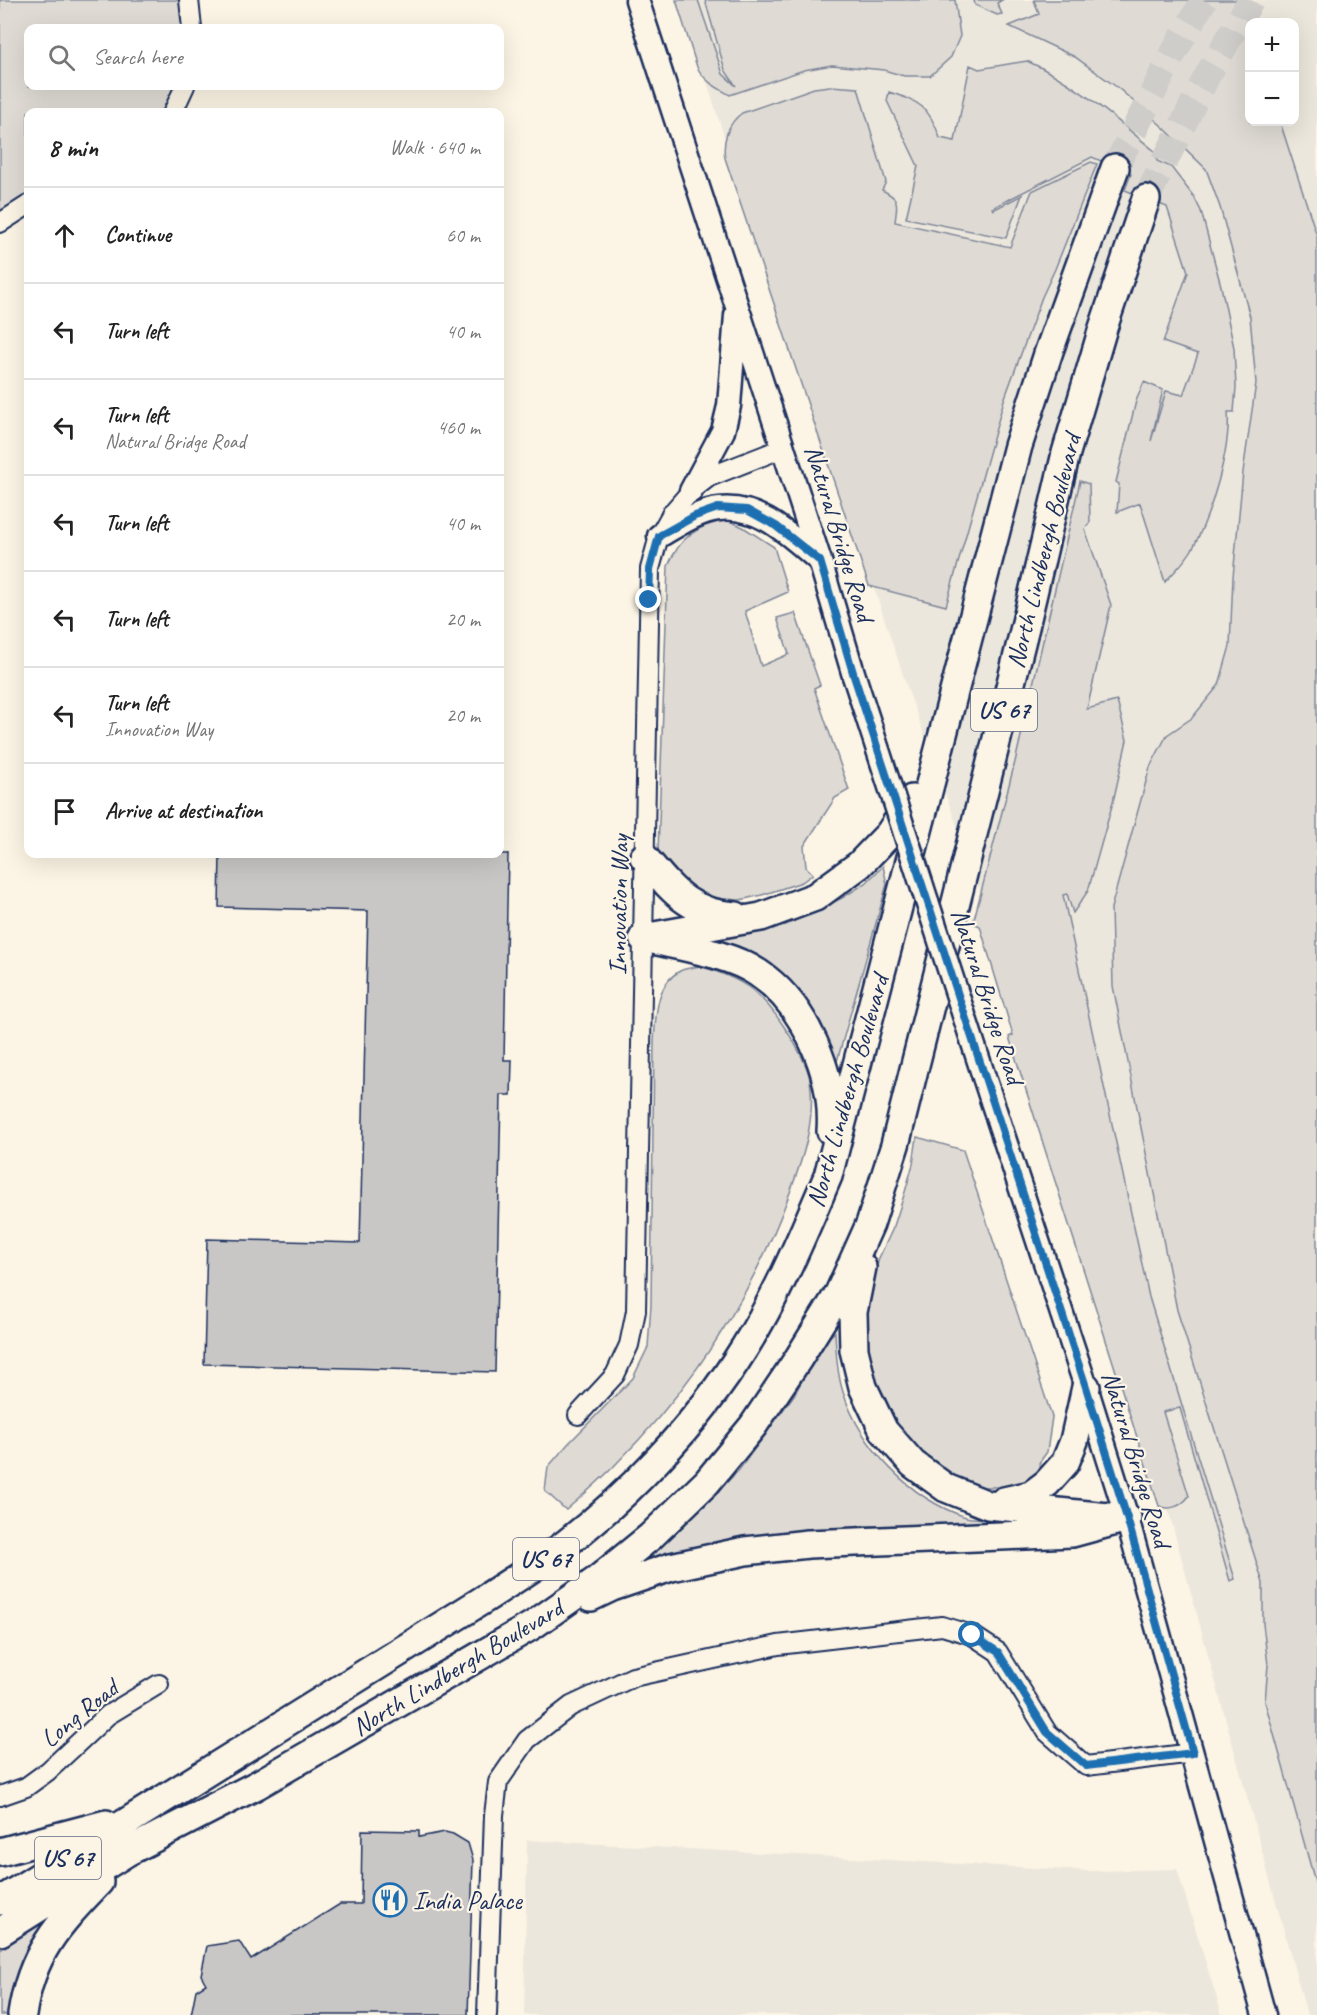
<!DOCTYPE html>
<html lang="en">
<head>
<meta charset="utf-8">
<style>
  :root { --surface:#fff; --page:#f6f6f6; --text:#222; --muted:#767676; --line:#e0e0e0 }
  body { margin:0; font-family:Caveat,sans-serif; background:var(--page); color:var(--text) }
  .controls { position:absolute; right:18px; top:18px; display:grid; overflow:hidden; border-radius:12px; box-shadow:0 6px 24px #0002 }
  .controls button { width:54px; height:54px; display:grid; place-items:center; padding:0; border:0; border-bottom:2px solid var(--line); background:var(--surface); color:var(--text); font:30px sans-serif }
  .stop { position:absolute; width:18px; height:18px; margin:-14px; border:4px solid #1f6fb2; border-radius:50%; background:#fff }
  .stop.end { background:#1f6fb2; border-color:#fff; box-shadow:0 2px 6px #0008 }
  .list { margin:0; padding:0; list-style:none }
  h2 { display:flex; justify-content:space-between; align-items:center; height:78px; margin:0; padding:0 24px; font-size:26px }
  h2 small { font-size:20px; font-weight:400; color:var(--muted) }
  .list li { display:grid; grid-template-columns:39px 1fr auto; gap:18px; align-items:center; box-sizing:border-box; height:96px; padding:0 24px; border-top:2px solid var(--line) }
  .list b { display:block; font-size:22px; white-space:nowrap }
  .list p { margin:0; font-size:20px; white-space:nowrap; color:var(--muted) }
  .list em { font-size:20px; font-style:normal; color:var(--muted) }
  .icon { flex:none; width:33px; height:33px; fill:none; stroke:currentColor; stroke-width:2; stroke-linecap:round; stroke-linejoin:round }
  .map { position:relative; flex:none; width:1317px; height:2015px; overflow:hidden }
  .search { position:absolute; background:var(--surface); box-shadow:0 6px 24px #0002; left:24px; top:24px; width:480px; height:66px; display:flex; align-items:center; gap:15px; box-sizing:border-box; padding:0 21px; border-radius:12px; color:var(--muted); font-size:22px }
  .panel { position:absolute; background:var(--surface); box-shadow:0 6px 24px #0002; left:24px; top:108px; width:480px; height:750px; border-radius:12px }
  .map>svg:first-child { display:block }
  .built { fill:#ece7dc; fill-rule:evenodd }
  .green { fill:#dfdbd4; stroke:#7d8599; stroke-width:1.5 }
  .building { fill:#c8c7c6; stroke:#1b2f5e; stroke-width:1.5 }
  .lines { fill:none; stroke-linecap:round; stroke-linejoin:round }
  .highway-tunnel { stroke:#cfcdca; stroke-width:27; stroke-dasharray:27 14; stroke-linecap:butt }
  .minor-casing { stroke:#1b2f5e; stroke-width:22 }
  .major-casing { stroke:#1b2f5e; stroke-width:27 }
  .highway-casing { stroke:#1b2f5e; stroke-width:32 }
  .minor { stroke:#fcf5e5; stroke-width:18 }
  .major { stroke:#fcf5e5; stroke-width:22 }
  .highway { stroke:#fcf5e5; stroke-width:27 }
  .major-bridge-casing { stroke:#1b2f5e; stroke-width:27; stroke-linecap:butt }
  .major-bridge { stroke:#fcf5e5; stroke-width:22 }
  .route { stroke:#1f6fb2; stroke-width:8 }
  .labels { text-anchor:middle; stroke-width:4.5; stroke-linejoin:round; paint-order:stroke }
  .shield { fill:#fcf5e5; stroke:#5e6a86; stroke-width:1.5 }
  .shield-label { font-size:24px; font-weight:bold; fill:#1b2f5e }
  .street-label { font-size:26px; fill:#1b2f5e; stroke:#fcf5e5 }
  .poi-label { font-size:26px; fill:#1b2f5e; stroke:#fcf5e5; text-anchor:start }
</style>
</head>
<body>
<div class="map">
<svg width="1317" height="2015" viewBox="0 0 1317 2015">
  <rect width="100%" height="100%" fill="#fcf5e5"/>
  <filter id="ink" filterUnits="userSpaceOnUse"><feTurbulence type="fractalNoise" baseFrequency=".0167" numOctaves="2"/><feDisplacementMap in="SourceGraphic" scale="12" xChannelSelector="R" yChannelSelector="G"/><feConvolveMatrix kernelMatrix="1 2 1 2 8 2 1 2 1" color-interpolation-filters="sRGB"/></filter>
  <g filter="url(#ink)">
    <path class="built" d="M681,0H1317V2015H1307L1155,1462L990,918L908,690L729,152ZM1250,22H1294V122H1250Z
      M527,1840L1089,1871L1177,1869L1222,2015H524Z"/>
    <path class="green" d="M0,0H179L182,28H28V86H176L164,109L160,112H28V194L0,214Z
      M676,0H698L723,74L736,86L725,70L705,0H955L960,36L951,57L930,76H904L884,70L832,65L804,70L730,95C716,87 705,82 697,67Z
      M974,0H1002L997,3L1002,14L997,15L975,5Z
      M1034,0H1241L1249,25L1250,122H1280L1317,236V1889L1265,1702L1268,1665L1263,1624V1583L1177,1310L1113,986L1111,908L1150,767L1167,735L1192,718L1219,685L1230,646L1233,577L1243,472L1256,383L1250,317L1220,207L1206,169L1162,126L1118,88L1075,57L1009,26L1039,14Z
      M1027,61C1075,82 1115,119 1156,152L1157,161L1171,167L1194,197L1201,211L1221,286L1234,348L1236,387L1234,412H1228C1231,449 1211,513 1194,546C1187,560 1175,571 1165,582L1140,503L1117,512L1119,484L1116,482L1136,401L1144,382L1163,390L1151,441L1166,391L1183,395L1198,354L1163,342L1188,272L1167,207L1125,190L1131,174L1092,157L992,208L993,210L1022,195L1006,238L906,218L918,166L887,101L889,92C920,102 929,106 940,138L955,141L970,65L979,69Z
      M830,86L858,88L886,182L882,190C901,199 897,204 895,222L1010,247L1032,191L1091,162L1097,164L1055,269L1042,297L1004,400L946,606L869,586L725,158C722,141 728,123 742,113L814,88Z
      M1080,481L1089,484L1090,522L1085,529L1111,605L1087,709L1117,701L1127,740L1113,802L1088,891L1073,913L1067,894L1063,895L1149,1297L1235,1579L1230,1581L1180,1408L1163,1412L1189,1496C1182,1506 1170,1511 1159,1506L1009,1037L1013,1035L980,926L973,923L1015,762Z
      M727,520L743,527L774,547L788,592L745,611L761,666L789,654L777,618L795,613L820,685L814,688L849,790L835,798L804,846L806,867L813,874L802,882L762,895L740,900L712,898L684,886L666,865L658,852L668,566C680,537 696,526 727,520Z
      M883,866L887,884L836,1065C811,995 779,953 704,937L754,931L786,925L842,898L866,883Z
      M699,966C744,979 761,991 787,1031C795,1043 808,1066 810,1080C816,1121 803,1158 789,1195C752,1296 692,1387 616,1464C601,1480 583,1495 566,1510L545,1491L548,1467L568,1444L633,1378L648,1347L651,1305L654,1041C656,1018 655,984 680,971C685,968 693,968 699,966Z
      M917,1137L963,1150L1052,1417L1047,1452L1039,1463L1042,1472L1015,1487H984L961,1480L936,1466L915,1449L892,1422L870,1370L862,1321L879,1258L894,1226L905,1192L913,1164Z
      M835,1332C836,1351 837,1373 843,1392C861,1447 910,1499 966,1517C973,1519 982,1518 989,1519L991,1526H862L833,1530L635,1566L684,1525L739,1470L794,1395L823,1343Z
      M43,1923L45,1924L11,2015H0V1950Z"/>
    <path class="building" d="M220,854H508L504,1060H512L511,1095H501L495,1372L204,1364L207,1239L360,1243L368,911L219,907Z
      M362,1830L419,1831V1837L445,1832L453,1834L468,1843L473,1860L468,2015H191L196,1990L206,1984L201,1975L207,1946L239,1941L251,1960L340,1904H361Z"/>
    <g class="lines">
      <path class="highway-tunnel" d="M1115,168L1170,59L1204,0
        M1146,199L1206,78L1251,0"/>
      <defs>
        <path id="minor" d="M189,0L192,28
          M173,112L185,86
          M0,223L28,205
          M578,1415L615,1375L629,1345L636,1311L650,569L659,536L672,513L691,491L709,477L783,448
          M0,1796L26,1787L48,1771L108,1715L159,1684
          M487,2015L494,1815L498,1782L527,1740L571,1706L633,1677L778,1645L942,1626L972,1635L998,1652L1047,1732L1086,1766L1193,1753"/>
        <path id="major" d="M637,0L820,561L854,676
          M691,491L723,431L729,406L736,315
          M659,536C677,526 698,511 719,509C760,504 791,537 820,561
          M984,1077L1086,1387L1127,1518L1264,2015"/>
        <path id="highway" d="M644,857C672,890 689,914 736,916
          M643,938L761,917L815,897L859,865L889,834L912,799
          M653,940C686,948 730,954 758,973C805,1004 835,1075 831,1131
          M862,1267L853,1312L854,1350L863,1387L884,1431L913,1464L946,1488L988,1505L1108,1517
          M1004,1501L1031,1495L1047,1483L1065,1463L1074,1441L1086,1387
          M591,1597L612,1587L671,1567L745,1551L808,1544L1072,1533L1127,1518
          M0,1852L106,1824
          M0,1901L486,1598C507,1584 530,1570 551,1555C624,1501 697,1425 745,1347C779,1293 803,1234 828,1176L1018,446L1049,351L1115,168
          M0,1932L127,1852L257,1785L533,1625L597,1580L650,1537L707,1482L753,1426L798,1359L839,1293L870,1224L895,1145L1025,627L1066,453L1103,328L1146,199
          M22,2015C31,1953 58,1925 99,1882"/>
      </defs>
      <use href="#minor" class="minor-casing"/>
      <use href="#major" class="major-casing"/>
      <use href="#highway" class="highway-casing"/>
      <use href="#minor" class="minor"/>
      <use href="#major" class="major"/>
      <use href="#highway" class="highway"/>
      <defs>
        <path id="major-bridge" d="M854,676L984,1077"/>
      </defs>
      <use href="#major-bridge" class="major-bridge-casing"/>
      <use href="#major-bridge" class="major-bridge"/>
    </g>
  </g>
  <g class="lines" filter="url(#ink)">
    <path class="route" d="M649,600L650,569L659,536L695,516L718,508L747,510L776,526L820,561L854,676L1086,1387L1127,1518L1193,1753L1086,1766L1047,1732L998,1652L972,1635"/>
  </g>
  <defs>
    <symbol id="restaurant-ring" viewBox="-11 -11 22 22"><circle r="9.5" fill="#fcf5e5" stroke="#1f6fb2" stroke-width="1.5"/><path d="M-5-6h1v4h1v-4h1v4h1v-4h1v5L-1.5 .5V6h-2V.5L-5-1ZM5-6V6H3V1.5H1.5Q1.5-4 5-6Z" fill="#1f6fb2"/></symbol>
  </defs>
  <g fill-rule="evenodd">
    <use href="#restaurant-ring" x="371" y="1881" width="38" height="38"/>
  </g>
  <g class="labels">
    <g class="shield">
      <rect x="971" y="689" width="66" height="42" rx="4.5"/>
      <rect x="513" y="1538" width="66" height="42" rx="4.5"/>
      <rect x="35" y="1837" width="66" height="42" rx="4.5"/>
    </g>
    <g class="shield-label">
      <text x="1004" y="718">US 67</text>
      <text x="546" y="1567">US 67</text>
      <text x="68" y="1866">US 67</text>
    </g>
    <g class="street-label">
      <text transform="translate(840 533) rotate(73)" y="9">Natural Bridge Road</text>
      <text transform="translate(1043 551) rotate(-76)" y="9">North Lindbergh Boulevard</text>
      <text transform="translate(618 905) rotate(-89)" y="9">Innovation Way</text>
      <text transform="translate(988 996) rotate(72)" y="9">Natural Bridge Road</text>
      <text transform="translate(847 1091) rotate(-74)" y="9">North Lindbergh Boulevard</text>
      <text transform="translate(1137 1459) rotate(73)" y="9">Natural Bridge Road</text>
      <text transform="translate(457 1667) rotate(-31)" y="9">North Lindbergh Boulevard</text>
      <text transform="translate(79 1713) rotate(-39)" y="9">Long Road</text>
    </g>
    <g class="poi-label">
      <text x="413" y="1909">India Palace</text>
    </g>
  </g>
</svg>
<div class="controls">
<button>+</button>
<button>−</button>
</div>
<div class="stop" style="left:972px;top:1635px"></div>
<div class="stop end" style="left:649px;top:600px"></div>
<div class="search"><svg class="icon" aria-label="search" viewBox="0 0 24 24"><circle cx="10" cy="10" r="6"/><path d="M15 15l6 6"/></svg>Search here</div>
<section class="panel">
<h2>8 min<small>Walk · 640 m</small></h2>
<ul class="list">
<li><svg class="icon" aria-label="ahead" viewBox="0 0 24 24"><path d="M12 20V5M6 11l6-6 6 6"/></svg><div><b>Continue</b></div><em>60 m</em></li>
<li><svg class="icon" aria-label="left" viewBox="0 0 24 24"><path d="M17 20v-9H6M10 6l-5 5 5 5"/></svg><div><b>Turn left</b></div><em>40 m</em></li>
<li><svg class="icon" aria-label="left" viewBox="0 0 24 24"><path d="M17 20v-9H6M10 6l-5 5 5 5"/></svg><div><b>Turn left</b><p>Natural Bridge Road</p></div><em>460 m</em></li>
<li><svg class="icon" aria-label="left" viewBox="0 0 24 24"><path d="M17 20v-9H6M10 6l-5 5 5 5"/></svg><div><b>Turn left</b></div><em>40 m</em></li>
<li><svg class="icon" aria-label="left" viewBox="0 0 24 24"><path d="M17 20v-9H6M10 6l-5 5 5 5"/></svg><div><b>Turn left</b></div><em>20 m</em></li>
<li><svg class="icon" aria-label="left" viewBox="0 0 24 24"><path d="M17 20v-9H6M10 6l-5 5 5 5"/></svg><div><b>Turn left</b><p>Innovation Way</p></div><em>20 m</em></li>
<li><svg class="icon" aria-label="arrive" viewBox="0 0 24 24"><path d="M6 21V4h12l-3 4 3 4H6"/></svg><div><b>Arrive at destination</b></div></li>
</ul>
</section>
</div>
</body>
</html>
